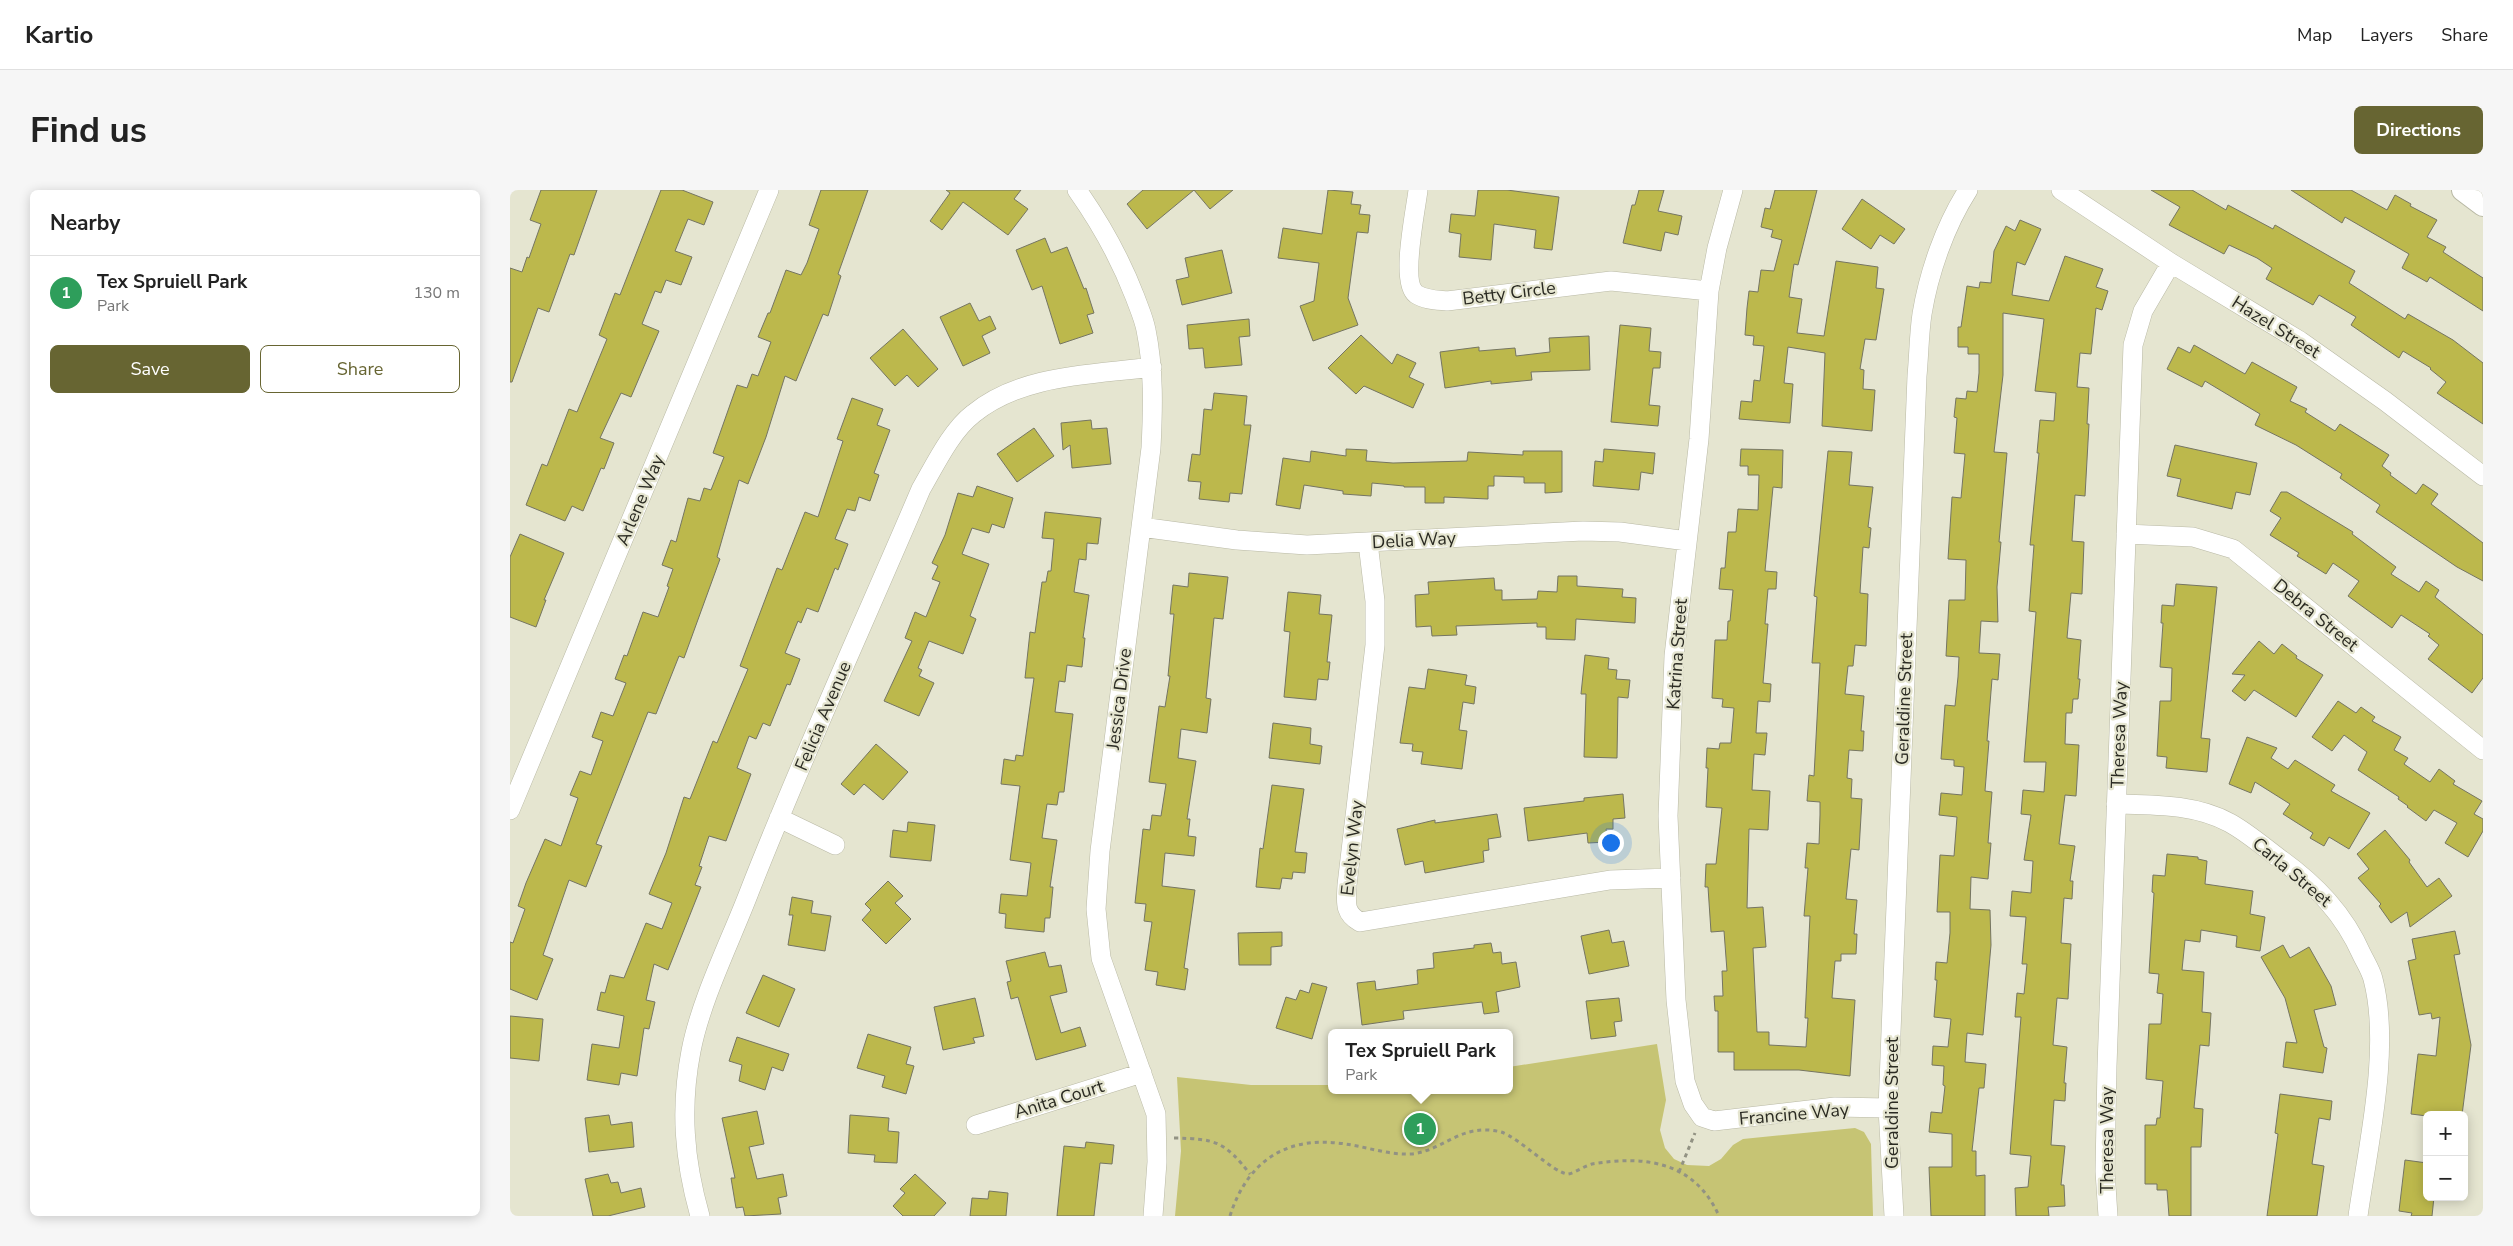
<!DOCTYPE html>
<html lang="en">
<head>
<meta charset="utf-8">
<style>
  :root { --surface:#fff; --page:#f6f6f6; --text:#222; --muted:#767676; --line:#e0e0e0; --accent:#676532 }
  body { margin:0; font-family:"Nunito Sans",sans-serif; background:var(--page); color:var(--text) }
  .controls { position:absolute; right:15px; bottom:15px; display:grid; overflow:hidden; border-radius:8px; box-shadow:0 2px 12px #0003 }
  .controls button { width:45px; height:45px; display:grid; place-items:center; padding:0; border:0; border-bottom:1px solid var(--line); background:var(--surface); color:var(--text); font:25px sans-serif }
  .you { position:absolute; left:1100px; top:652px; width:18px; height:18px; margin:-12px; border:4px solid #fff; border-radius:50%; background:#1a73e8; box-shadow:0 0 0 8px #1a73e833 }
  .badge { display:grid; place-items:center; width:32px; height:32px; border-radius:50%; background:var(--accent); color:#fff; font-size:16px; font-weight:700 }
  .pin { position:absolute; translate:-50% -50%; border:2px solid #fff; box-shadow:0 1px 5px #0006 }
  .popup { position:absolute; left:818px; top:839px; width:185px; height:65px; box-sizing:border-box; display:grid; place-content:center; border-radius:8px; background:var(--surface); filter:drop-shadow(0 1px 4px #0005); font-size:16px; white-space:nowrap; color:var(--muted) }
  .popup b { font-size:19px; color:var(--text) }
  .popup::after { content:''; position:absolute; left:50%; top:100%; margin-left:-10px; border:10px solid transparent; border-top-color:var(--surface) }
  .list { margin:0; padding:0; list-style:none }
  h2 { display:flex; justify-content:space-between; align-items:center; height:65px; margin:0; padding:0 20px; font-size:21px }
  h2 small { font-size:16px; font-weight:400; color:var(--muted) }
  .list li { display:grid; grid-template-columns:32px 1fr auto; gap:15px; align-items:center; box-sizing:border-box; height:75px; padding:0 20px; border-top:1px solid var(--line) }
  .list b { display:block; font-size:19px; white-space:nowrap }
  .list p { margin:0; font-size:16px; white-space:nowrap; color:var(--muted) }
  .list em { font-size:16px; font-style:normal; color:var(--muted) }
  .actions { display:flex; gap:10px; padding:15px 20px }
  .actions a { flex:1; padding:11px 0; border:1px solid var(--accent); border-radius:8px; text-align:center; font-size:18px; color:var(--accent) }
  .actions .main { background:var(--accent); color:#fff }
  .map { position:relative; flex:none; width:1973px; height:1026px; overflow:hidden; border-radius:8px }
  header { display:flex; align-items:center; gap:30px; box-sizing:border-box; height:70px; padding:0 25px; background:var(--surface); border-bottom:1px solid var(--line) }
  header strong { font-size:24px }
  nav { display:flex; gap:28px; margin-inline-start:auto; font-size:18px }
  .intro { display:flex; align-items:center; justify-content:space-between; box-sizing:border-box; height:120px; padding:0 30px }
  h1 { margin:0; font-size:35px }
  .button { padding:12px 22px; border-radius:8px; background:var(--accent); color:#fff; font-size:18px; font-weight:700 }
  main { display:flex; gap:30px; padding:0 30px }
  aside { flex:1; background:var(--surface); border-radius:8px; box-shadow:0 2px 12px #0003 }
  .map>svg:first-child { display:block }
  .green { fill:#c6c474 }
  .building { fill:#bcb84c; stroke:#757562 }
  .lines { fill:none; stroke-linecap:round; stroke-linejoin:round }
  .minor-casing { stroke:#b9b9a5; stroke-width:20 }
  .tertiary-casing { stroke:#b9b9a5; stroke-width:24 }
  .path { stroke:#929283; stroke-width:3; stroke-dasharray:4 4; stroke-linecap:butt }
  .minor { stroke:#fff; stroke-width:19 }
  .tertiary { stroke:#fff; stroke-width:22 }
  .labels { text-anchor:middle; stroke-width:4.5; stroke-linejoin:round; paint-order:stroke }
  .street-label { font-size:18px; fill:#2a2a22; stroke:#e5e5d0 }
</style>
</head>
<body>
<header>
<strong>Kartio</strong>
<nav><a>Map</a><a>Layers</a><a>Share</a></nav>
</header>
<div class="intro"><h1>Find us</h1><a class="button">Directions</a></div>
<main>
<aside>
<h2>Nearby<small></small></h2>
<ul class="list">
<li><span class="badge" style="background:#2e9e5b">1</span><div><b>Tex Spruiell Park</b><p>Park</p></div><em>130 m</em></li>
</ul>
<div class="actions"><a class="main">Save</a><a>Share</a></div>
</aside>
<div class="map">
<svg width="1973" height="1026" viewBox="0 0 1973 1026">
  <rect width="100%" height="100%" fill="#e5e5d0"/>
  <path class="green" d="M1147,854L1156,910L1150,940L1155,958L1164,969L1177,975L1199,976L1211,969L1223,955L1233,949L1345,938L1354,942L1361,954L1363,1026H665L671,961L667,887L741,895H821V900H999V877Z"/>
  <path class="building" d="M31,0H87L64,65L60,64L39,122L28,118L2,192H0V78L12,82L17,67L19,68L31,34L20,30Z
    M151,0H172L203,12L194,35L178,29L165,61L182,67L171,95L156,90L151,103L145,101L132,134L149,141L121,207L111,203L90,248L104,253L94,279L91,278L73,321L62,316L55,331L16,315L32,274L37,276L59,219L67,222L97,149L89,145L105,103L110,105Z
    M311,0H358L328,84L331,86L318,126L313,124L286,191L275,186L256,247L238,294L229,290L207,367L210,369L174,468L169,466L146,524L138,522L86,654L92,656L76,697L59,690L33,765L43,769L27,810L0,799V752L3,753L15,719L8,716L16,693L35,649L51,656L68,608L60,605L70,581L81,585L93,551L82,547L91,522L103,526L116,493L105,489L114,465L117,466L133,422L148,427L159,397L157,396L163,379L152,375L161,350L166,352L178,308L190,311L194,298L201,300L214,267L203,263L227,195L237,198L242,184L248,186L261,152L248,147L258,123H260L276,80L291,85L297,73L309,39L299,35Z
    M436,0H511L504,9L518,19L498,45L453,12L432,40L420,31L440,3Z
    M633,0H723L700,19L684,0L637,39L617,14Z
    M818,0L843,2L841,14L851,15L849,24L860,25L858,43L847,42L838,108L848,135L803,151L790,116L804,111L809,73L768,68L773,38L812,44Z
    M968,0H997L1049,7L1042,60L1024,58L1026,40L984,34L981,70L949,67L951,44L939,42L941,24L965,26Z
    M1129,0H1154L1148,21L1172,26L1168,45L1155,42L1151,61L1113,53L1122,15H1125Z
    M1265,0H1307L1288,75L1284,74L1279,107L1292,109L1287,143L1314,146L1326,71L1368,77L1366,98L1374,99L1366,150L1355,149L1350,179L1354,180L1353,199L1365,200L1362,241L1312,236L1315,163L1278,157L1274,193L1283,194L1280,233L1229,229L1231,211L1242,212L1244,190L1250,191L1254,156L1243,155L1244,146L1235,145L1237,118L1239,101L1248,102L1251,80L1264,81L1272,50L1261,47L1263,40L1251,37L1255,18L1260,19Z
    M1641,0H1682L1716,20L1718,15L1763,39L1765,35L1845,81L1839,93L1895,129L1898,124L1943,150L1973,173V234L1927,203L1936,192L1920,179L1921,178L1893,161L1889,168L1841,135L1846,127L1809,105L1803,115L1756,89L1762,78L1747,68L1719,55L1714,64L1659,35L1670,17Z
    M1781,0H1841L1877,20L1885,5L1901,14L1900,16L1927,30L1917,47L1936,57L1933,62L1973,88V121L1920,87L1917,92L1892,78L1899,64L1835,27L1832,33Z
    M1352,9L1395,39L1384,54L1370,45L1361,59L1332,39Z
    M1510,30L1531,39L1515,75L1507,72L1502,105L1539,111L1555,66L1593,79L1586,97L1598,101L1592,120L1586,118L1581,164L1570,163L1567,197L1579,198L1577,234H1579L1575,306L1565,305L1562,351L1574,352L1572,404L1561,403L1557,448L1571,450L1568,489H1570L1568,509H1563L1562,523H1556L1555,554L1569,555L1567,590L1566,606L1555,605L1549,654L1565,656L1560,691H1563L1562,709L1554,708L1551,753L1561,754L1558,809L1547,808L1543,855L1557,857L1554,893H1556L1555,911L1544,910L1541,955L1555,956L1551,995H1554L1555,1016L1538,1017L1539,1026H1506L1505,998L1518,997L1521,966L1500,964L1511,827H1505L1507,803L1514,804L1517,774H1512L1516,727L1500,726L1502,701L1521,703L1523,671L1514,670L1521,625L1511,624L1513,600L1534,602L1536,572H1514L1526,422L1519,421L1524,355H1520L1529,263H1527L1530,230L1544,231L1546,203L1525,201L1534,129L1493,123V185L1484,262L1497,263L1489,352H1491L1487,397L1488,432L1471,431L1469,463L1490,464L1488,490L1482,489L1477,551H1479L1475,601L1482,602L1478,653H1481L1478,689L1461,687L1460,719L1480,720L1481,755L1473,845L1457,843L1455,872L1476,874L1474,898H1469L1462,961H1466V986L1475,985V1026H1421L1419,977H1442V944L1419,942L1421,922L1432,923L1435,896L1433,895L1434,876L1422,875L1423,856L1438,857L1441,829L1424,827L1427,790H1425L1426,772L1437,773L1440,743V722H1427L1430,665L1444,666L1447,627L1429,625L1431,603L1452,605L1454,577L1444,576V570L1431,569L1435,515L1445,516L1448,487L1449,467L1436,466L1439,410H1455L1456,370L1438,369L1442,307L1451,308L1455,264L1444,263L1447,228L1444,227L1446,208L1456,209L1457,201L1467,202L1469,183V164H1458V157H1448V137H1451L1457,96L1469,98L1470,92L1481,93L1484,61L1496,36L1505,41Z
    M535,48L541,63L557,57L574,99L576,98L584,123L577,125L583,143L550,154L532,96L522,100L506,60Z
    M712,60L722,103L672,115L666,90L679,87L675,68Z
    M460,113L469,131L480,126L486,139L472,146L480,163L453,176L430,127Z
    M739,129L740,146L729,147L732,175L695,178L693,158L679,159L677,135Z
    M1110,135L1141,138L1139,161L1151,162L1150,178H1143L1139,215L1150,216L1148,236L1101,232Z
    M393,139L428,179L408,197L397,185L385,196L360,168Z
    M851,145L882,174L887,164L906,173L899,187L914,194L903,218L854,196L846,204L818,178Z
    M1079,146L1080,180L1021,182L1022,190L981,194V191L935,198L930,162L969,157V161L1005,158L1006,166L1040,162L1039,148Z
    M1684,155L1735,184L1742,172L1787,197L1780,211L1797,219L1795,222L1825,241L1830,234L1879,265L1872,276L1881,283L1880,285L1906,304L1913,294L1928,304L1921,314L1973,353V391L1947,377L1866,322L1870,315L1830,288L1832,284L1786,255L1745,235L1750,224L1695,191L1692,197L1657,179L1668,157L1680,163Z
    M704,203L737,206L734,235H741L732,304L720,303L719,312L689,309L691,292L678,291L682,264L690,265L694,219L702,220Z
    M342,208L373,219L367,235L380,240L364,283L369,285L360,311L349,307L345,321L337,319L325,349L338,354L328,380L325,378L308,422L297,418L291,433L288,431L275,463L290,469L280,495L277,494L260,536L253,533L246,549L239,546L227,578L241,584L216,651L199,646L189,676L192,677L185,695L191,697L158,780L144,774L136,810L145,812L139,839L134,838L127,886L111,883L109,895L77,890L82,854L109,858L114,826L87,820L91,802L95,803L100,785L114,788L136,733L152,739L162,713L139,704L156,663L174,607L180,609L203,551L207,553L238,479L230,476L267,378L272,380L295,322L308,327L333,251L327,249Z
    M581,230L582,239L597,238L601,274L562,278L560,255L553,260L551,233Z
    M524,238L544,266L507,292L487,264Z
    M1665,255L1747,273L1740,305L1726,302L1722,319L1667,306L1671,289L1657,286Z
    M836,259L857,260L856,271L883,273L957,271L958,262L1013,265V261H1052V302L1035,303V293H1014V287L984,286V296H978V309L934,307V313H915V297H894V296L862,293L861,306L833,304V301L794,295L790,319L766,315L773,268L800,272L801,261L836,266Z
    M1094,259L1145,263L1143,284L1131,282L1129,300L1083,296L1085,271L1093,272Z
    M1231,259L1273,260L1272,298L1263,297L1255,381L1267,382L1266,399H1258L1255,434H1258L1253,493L1261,494L1260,512L1248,511L1246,543H1257L1255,565L1244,564L1242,600L1260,601L1258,640L1239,639L1237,718L1253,717L1256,757L1243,758L1247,842H1259V855L1296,857L1298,828H1295L1300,726H1294L1298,678H1295L1297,653L1309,654L1310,625V612L1297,611L1299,585L1304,586L1310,473H1302L1307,407L1304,406L1318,261L1342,262L1339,295L1363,297L1358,337L1361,338L1359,358L1353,357L1350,403L1358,404L1356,456L1345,455L1343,476H1338L1335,504L1354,506L1351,541H1354L1353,561L1339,560L1337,588L1342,589L1341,608L1352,609L1349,660L1341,659L1336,709L1347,710L1344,744H1347L1346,764H1331V771H1325L1322,808L1345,810L1340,886L1289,880H1224V862H1208V821H1205L1204,806H1213L1212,781H1217L1214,741L1201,742L1198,697H1195L1196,674H1206L1212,618L1196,617L1198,578H1196L1197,558L1209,559L1210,553H1221L1224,518L1212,517L1213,509L1202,508L1205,450H1217L1218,431H1220L1223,400L1209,399L1211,378H1215L1218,342H1226L1228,319L1248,320L1249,285H1238V276H1230Z
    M467,296L503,308L494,338L482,334L479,343L462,338L452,364L479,374L460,426L466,429L453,464L419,451L408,478L412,480L409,486L424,493L409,526L374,511L402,451L395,448L405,422L416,427L430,392L422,389L428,376L422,373L435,345L448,303L463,307Z
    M1771,302H1777L1843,342L1842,344L1886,377L1881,384L1909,402L1916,391L1929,400L1925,407L1973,445V488L1962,503L1918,469L1929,455L1918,446L1920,444L1891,425L1882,438L1838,406L1849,391L1823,373L1816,384L1787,366L1789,363L1760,345L1771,328L1760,321Z
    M535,322L591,328L588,354L577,353L576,370L569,369L564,402L579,405L573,448H575L572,477L557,475L555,492L549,491L545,522L563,524L554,602H549L547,615L537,614L532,648L547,650L540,697H543L540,728H535L534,742L495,738L496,724L489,723L491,704L517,706L521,673L500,670L510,596L491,594L494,569L505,571L506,565L513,566L524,488H515L520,442L525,443L532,392H536L538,381H541L544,349L532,348Z
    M10,344L54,363L34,410H36L26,437L0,427V367Z
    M679,383L718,387L713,429L704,428L696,508L701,509L697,543L671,539L668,568L686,571L677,629H680L678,646L686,647L684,666L655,663L652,696L685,700L674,778L678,779L675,800L646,795L648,782L635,780L642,732L634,731L636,714L625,713L633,639L640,640L642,625L651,626L656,594L639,592L649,516L655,517L660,486H658L664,424H660L663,395L678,397Z
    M1048,386H1067V396L1113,399L1112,407L1126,408L1125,433L1066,429L1065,450L1036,449V437H1027V433L946,436L947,445L922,446L921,436L906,437L905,405L919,404L918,392L984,388L985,400H992V410L1027,409L1028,401L1047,402Z
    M1666,394L1707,397L1691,548L1700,549L1697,582L1656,578L1657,567L1647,566L1650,511H1661L1662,478L1650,477L1653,433H1651L1652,415L1664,416Z
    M778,402L811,405L809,424L822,425L817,472H820L818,490L808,489L806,510L774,507L780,442L774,441Z
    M1749,451L1764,464L1772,454L1787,466L1786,468L1813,485L1786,527L1744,500L1735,511L1722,501L1735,485L1722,484Z
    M1075,465L1099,468L1098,479L1107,480L1106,489L1120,490L1118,508L1108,507L1107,568L1074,567L1076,504H1071Z
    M918,479L957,485L955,495L966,497L964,514L953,512L949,540L957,541L952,579L911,574L913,562L902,561L903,554L890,553L899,497L915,499Z
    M1828,511L1846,523L1851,517L1865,527L1862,531L1891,547L1884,560L1898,568L1894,574L1920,592L1929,579L1945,591L1943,594L1972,611L1964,624L1973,629V641L1958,667L1935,653L1947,633L1924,620L1916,631L1897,617L1898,616L1888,609L1889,607L1848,580L1857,562L1834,545L1822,561L1802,547Z
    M763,533L801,538L800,554L812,556L810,574L759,568Z
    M1737,547L1767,558L1761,568L1778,579L1785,570L1825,595L1821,601L1860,623L1839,659L1819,647L1814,656L1800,648L1803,643L1773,624L1780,614L1745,592L1741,603L1719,594Z
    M366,554L398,582L373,610L354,594L344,605L331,594Z
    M762,595L794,599L785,662L797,663L795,683L783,682L782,689L772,688L770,699L746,697L750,658L753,659Z
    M1113,604L1115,628L1103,629V639H1096L1098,652L1078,653L1077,643L1018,651L1014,618L1074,611V608Z
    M987,624L991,647L978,649L979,660L973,661L974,672L915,683L913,671L895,675L887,639L925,630V633Z
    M398,632L425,635L421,671L380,667L383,640L397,642Z
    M1875,640L1900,670L1899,672L1917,697L1929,688L1942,706L1900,737L1897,722L1881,733L1869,716L1871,714L1848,688L1859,679L1847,664Z
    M1657,664L1688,667V669L1697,671L1695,694L1743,701L1740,724L1755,727L1750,761L1726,757L1727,746L1691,740L1690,752L1675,750L1672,780L1694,782L1692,822L1701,823L1699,856L1690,855L1684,918L1693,919L1691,957H1681V1026H1659L1657,1000H1647V994H1635V935H1646L1647,928H1650L1653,891L1636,889L1639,834H1651L1653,804L1647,803L1649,784L1639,783L1644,703L1642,702L1643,685L1655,686Z
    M378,691L393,706L385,713L401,729L376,754L352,730L361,720L355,714Z
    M282,707L303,711L301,723L321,726L315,761L278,755L283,725H279Z
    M1099,740L1102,753L1114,751L1119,776L1079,784L1071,746Z
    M1945,741L1950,764L1944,765L1961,855L1952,925L1917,926L1901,924L1908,864L1926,866L1930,827L1922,829L1921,823L1909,825L1898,771L1906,769L1902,749Z
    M772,742V756L761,757V775H729L728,743Z
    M981,753L983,763L991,762L992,774L1006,772L1010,797L986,802L989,822L974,824L972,812L893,821L894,829L852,835L847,793L865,791L866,800L908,794L907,780L924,778L923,763L964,758V755Z
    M1773,755L1780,768L1799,757L1821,796L1826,815L1804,820L1814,857L1817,858L1813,883L1773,877L1776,852L1787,853L1775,808L1751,767Z
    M535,762L539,777L551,775L557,802L540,806L551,843L570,837L576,856L526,870L508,807L501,809L497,792L501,791L496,771Z
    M253,785L285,799L269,837L236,823Z
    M802,793L817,797L802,849L766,838L776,807L786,810L790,800L799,803Z
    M465,808L474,846L463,848L465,853L433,860L424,817Z
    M1109,808L1112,831L1104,832L1106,846L1081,849L1076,811Z
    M0,826L33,829L29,871L0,868Z
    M358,844L401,857L396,874L404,876L396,904L372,897L375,886L347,878Z
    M227,847L279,864L273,881L262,877L255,900L229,891L232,875L219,871Z
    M1770,904L1822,911L1820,930L1809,928L1802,974L1814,976L1807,1026H1757L1768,944L1765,943Z
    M247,921L254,954L239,957L247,989L273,984L277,1006L268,1008L271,1024L235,1026L233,1017L226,1018L221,988H225L212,928Z
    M99,925L101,935L122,932L124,957L79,962L75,928Z
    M340,925L379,928L378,941L389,942L387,973L364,972L365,965L338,963Z
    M576,952L604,955L602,974L590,973L584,1026H547L554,956L575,958Z
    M1895,970L1917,973V1007H1924L1922,1026H1901L1902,1023L1889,1021Z
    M98,984L101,993L108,992L111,1003L131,998L135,1017L98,1026H83L75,989Z
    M405,984L436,1013L424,1026H393L383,1016L395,1003L390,999Z
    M479,1001L498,1003L496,1026H460L462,1008L478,1009Z"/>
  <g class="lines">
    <defs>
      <path id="minor" d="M567,0C591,34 610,68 625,107C629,118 634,129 636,140C644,179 643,218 641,258L590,661L586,719L591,768L646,924L647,972L643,1026
        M908,0C906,19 890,92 906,104C915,110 927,110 937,111L1101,91L1199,101
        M1223,0L1207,58L1199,101L1189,249L1164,466L1158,626L1166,810L1175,891L1183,914L1192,927L1204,931L1325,917L1378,918
        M1551,0L1661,73L1790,151L1875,211L1973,286
        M631,337L727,350L797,355L1073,341L1110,342L1177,351
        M1616,344L1683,347L1723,359L1973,560
        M858,353L865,411V455L837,695C836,713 834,723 850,732L1100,690L1161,688
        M1606,614C1645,615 1685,614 1720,633C1738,643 1754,657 1770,669C1806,695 1834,724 1852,765C1856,773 1861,781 1863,789C1881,858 1858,955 1848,1026
        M0,620L259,0
        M269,628L325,655
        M466,935L632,883
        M190,1026C174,970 170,918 181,861C191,809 221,750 240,700C293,565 354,433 411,299C425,275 441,241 463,224C512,184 582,185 642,177
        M1384,1026L1378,918L1407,186C1409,165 1409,144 1412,124C1419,82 1435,36 1458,0
        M1598,1026L1595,981L1597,876L1623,155L1633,121L1661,73"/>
      <path id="tertiary" d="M1953,0L1973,15"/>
    </defs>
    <use href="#minor" class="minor-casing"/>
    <use href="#tertiary" class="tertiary-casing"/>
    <path class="path" d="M664,948C706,949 714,951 740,984
      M1169,982L1185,943
      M720,1026C736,975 772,947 827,953C852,955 875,965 901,964C934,961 951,932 991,942C1008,947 1045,984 1058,984C1065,983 1074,976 1082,974C1136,965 1185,972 1209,1026"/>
    <use href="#minor" class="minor"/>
    <use href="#tertiary" class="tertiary"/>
  </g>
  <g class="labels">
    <g class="street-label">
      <text transform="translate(999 103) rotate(-7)" y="6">Betty Circle</text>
      <text transform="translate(1766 137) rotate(32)" y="6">Hazel Street</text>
      <text transform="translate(130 310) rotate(-67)" y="6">Arlene Way</text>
      <text transform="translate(904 350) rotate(-3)" y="6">Delia Way</text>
      <text transform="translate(1806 425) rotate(39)" y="6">Debra Street</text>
      <text transform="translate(1167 464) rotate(-86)" y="6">Katrina Street</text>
      <text transform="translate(609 509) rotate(-83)" y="6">Jessica Drive</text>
      <text transform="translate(1394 509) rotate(-88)" y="6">Geraldine Street</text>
      <text transform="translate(313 526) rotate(-67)" y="6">Felicia Avenue</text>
      <text transform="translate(1609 545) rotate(-88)" y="6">Theresa Way</text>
      <text transform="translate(842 658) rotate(-84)" y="6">Evelyn Way</text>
      <text transform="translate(1782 682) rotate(40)" y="6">Carla Street</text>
      <text transform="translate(549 909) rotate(-17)" y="6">Anita Court</text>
      <text transform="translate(1382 913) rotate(-90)" y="6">Geraldine Street</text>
      <text transform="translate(1284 924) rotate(-5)" y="6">Francine Way</text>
      <text transform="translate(1597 950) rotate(-90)" y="6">Theresa Way</text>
    </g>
  </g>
</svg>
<div class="controls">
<button>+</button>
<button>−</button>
</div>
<div class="you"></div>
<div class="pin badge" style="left:910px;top:939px;background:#2e9e5b">1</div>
<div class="popup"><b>Tex Spruiell Park</b>Park</div>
</div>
</main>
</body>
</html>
